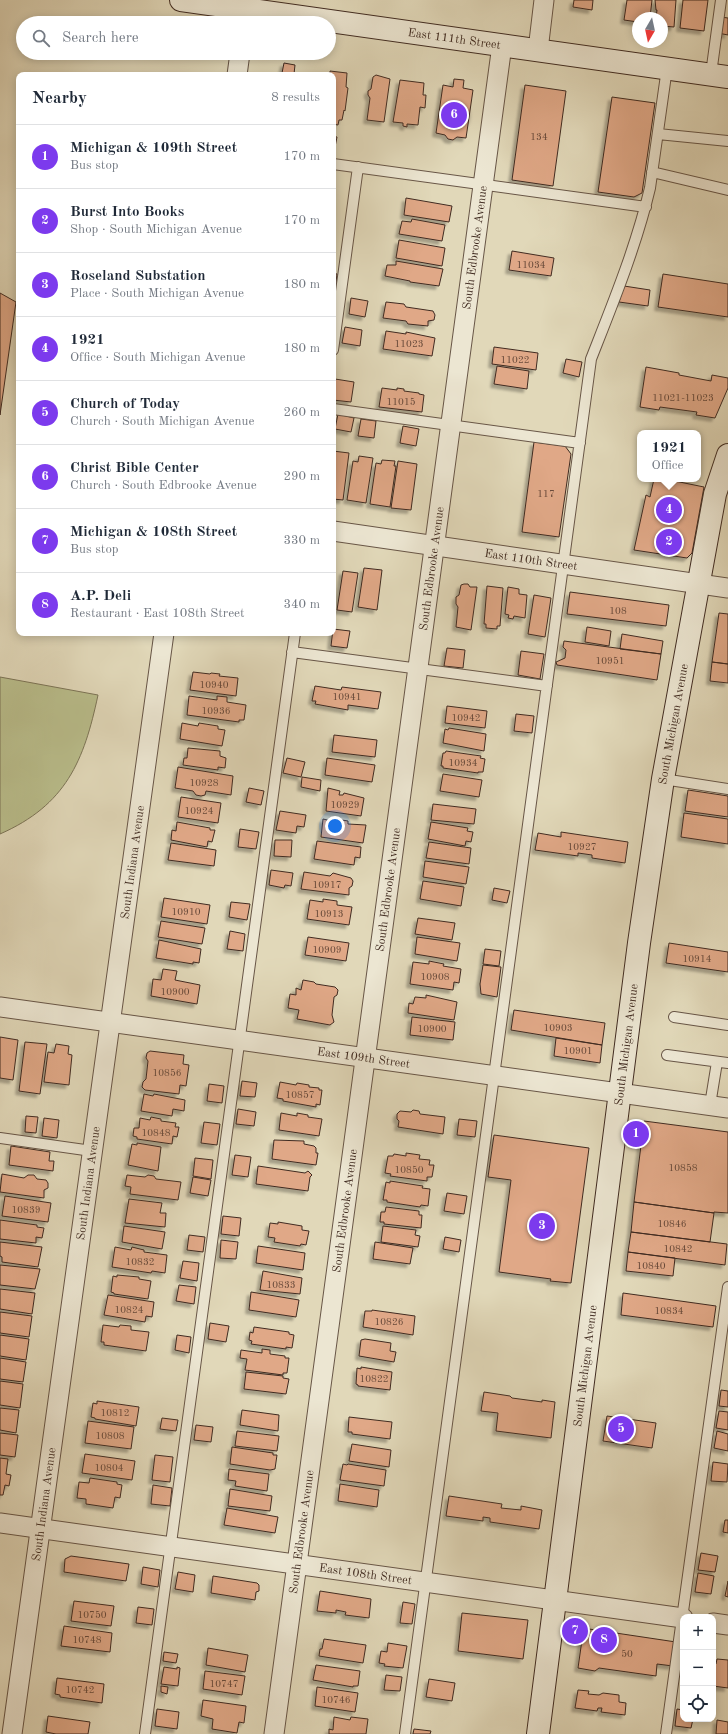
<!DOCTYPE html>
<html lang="en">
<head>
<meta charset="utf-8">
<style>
  :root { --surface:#fff; --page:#f6f6f7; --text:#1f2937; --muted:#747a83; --line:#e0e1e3; --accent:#7c3aed }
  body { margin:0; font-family:"Old Standard TT",serif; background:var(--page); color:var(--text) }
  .controls { position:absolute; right:12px; bottom:12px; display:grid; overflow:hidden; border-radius:8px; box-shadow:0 2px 10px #0003 }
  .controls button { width:36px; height:36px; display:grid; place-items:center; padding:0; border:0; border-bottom:1px solid var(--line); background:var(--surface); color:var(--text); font:20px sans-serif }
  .compass { position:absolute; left:632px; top:12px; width:36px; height:36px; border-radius:50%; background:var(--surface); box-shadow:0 2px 10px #0003; rotate:189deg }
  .you { position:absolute; left:335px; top:826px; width:14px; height:14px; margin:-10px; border:3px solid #fff; border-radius:50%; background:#1a73e8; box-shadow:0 0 0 6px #1a73e833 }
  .badge { display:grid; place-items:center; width:26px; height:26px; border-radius:50%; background:var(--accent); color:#fff; font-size:13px; font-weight:700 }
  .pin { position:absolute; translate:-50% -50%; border:2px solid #fff; box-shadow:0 1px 4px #0006 }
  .popup { position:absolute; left:637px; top:430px; width:64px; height:52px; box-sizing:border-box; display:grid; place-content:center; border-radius:8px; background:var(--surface); filter:drop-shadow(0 1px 3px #0005); font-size:13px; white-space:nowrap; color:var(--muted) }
  .popup b { font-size:15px; color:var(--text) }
  .popup::after { content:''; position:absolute; left:50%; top:100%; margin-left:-8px; border:8px solid transparent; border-top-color:var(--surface) }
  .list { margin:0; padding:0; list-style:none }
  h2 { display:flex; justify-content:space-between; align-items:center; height:52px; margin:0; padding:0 16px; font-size:17px }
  h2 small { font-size:13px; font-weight:400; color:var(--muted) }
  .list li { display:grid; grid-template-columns:26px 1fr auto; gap:12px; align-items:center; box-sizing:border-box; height:64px; padding:0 16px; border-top:1px solid var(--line) }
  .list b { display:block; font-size:15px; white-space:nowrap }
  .list p { margin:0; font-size:13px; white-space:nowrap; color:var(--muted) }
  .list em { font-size:13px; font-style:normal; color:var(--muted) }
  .icon { flex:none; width:22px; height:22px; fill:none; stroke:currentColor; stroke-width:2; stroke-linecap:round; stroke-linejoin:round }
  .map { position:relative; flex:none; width:728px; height:1734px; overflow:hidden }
  .search { position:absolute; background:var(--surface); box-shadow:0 2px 10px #0003; left:16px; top:16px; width:320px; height:44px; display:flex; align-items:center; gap:10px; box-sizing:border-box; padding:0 14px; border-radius:22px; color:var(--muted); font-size:15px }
  .panel { position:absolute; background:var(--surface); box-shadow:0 2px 10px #0003; left:16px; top:72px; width:320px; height:564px; border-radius:8px }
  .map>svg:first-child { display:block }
  .green { fill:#b9bd8b; stroke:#7c7456 }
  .building { fill:#e0a887; stroke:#402b21; filter:url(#shadow) }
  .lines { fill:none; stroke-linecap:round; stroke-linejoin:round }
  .lane-casing { stroke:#685647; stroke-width:12 }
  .street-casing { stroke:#685647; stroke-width:21 }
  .secondary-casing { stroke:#402b21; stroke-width:24 }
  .lane { stroke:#ece6d2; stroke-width:10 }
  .street { stroke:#ece6d2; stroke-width:19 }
  .secondary { stroke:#ece6d2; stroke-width:22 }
  .labels { text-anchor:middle; stroke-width:4; stroke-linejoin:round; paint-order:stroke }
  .number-label { font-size:10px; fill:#684a3a }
  .street-label { font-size:12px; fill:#402b21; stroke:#ece6d2 }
</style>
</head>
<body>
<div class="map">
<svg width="728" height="1734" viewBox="0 0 728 1734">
  <defs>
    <filter id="shadow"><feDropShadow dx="-3.5" dy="3.5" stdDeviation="1" flood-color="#0004"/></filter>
  </defs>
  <rect width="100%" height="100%" fill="#e1d8b9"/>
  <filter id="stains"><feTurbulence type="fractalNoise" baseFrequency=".005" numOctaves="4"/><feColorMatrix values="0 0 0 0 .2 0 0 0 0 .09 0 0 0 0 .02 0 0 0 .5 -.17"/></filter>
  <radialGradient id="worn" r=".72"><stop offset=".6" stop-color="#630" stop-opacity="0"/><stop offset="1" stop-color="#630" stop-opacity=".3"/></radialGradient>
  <path class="green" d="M0,677L98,695C84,761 66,805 0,834Z"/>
  <path class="building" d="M574,0H593L592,10L573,7Z
    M627,0H652L650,18H638V22L624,20Z
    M655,0H676L674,27L662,26V18H656L657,10H656Z
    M683,0H708L704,31L680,28Z
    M721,17L728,18V35L718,33Z
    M284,63L295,65L294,74L301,75H276V73H282Z
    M330,71L347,73L346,87L348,88L345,111L344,110L342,120H339L338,125L333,124V75H330Z
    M376,75L390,79L384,122L367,120L370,98L368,95V91L371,89L373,77Z
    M454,79L464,80L463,88L473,90L466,138L457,137L453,140L448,139L445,135L436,133L443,85L453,87Z
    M400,80L424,83L423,95H426L425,108L420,107L418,125L407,124V127L403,126V123L393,122Z
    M525,85L566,91L553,186L512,180Z
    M612,97L655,103L642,193L634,197L598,192Z
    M333,136L337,137L334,152H333Z
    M406,198L452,206L449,222L404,215Z
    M412,219L445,225L442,241L399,234L402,221L411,222Z
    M399,240L445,248L442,266L396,258Z
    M512,251L554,258L551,276L509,270Z
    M396,261L443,269L439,286L410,282V281L385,276L387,265H396Z
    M333,273L337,274L334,299H333Z
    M663,274L728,284V317L658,307Z
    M624,286L650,290L648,306L619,302Z
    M0,293L16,302L0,415Z
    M351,298L368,301L365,317L349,314Z
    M386,302L404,304L406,307L433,311L435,315L434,320L428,321V326L408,324L406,321L383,318Z
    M345,327L362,330L360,346L342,343Z
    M386,331L406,334V332L435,338L432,356L383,349Z
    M494,347L538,353L536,370L492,364Z
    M566,359L582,362L579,377L563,373Z
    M497,366L529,371L527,389L494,384Z
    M646,367L679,373V375L711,381L712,375L728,378V388L715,418L696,415L697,412L660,407L659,410L640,407Z
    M335,379L354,382L351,402L333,400Z
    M382,388L397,390V388L404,389V391L419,393V394L424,395L422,412L379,407Z
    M338,414L354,418L351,432L335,429Z
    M361,419L376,421L374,438L358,436Z
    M403,426L419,429L416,446L400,443Z
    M534,442L565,446L571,454L559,537L522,532Z
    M333,451L349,453L343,500L333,499Z
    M359,456L373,458L366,503L347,500L353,461L358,462Z
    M382,460L395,461L394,466H396L390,507L370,504L376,463L381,464Z
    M398,461L417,464L411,510L391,508Z
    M654,479H665L704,487L692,553L687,558L634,550L646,495L650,497Z
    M364,568L382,570L377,610L358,607Z
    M343,571L358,573L352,612L337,610Z
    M464,584H468L470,587H477L471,630L456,627L458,607L456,604V597L459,595L461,585Z
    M487,586L503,588L500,626H497V629L486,628V624H484Z
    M508,587L519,589V594L527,595L525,618L514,616L513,619L508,618L509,615L505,614Z
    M570,592L669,605L666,626L567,614Z
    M534,595L551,598L545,637L528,634Z
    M719,613L728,614V664L712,662Z
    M587,627L611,631L609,646L585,642Z
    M333,629L350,631L347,648L331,646Z
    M622,634L663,641L661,654L620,649Z
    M564,641L661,654L657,680L557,665L556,662L565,658L566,650L563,647Z
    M447,648L465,650L463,668L444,666Z
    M521,651L544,654L540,679L518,675Z
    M712,662L728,664V683L710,681Z
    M193,672L210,674L211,673L220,674L219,676L238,678L236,696L190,690Z
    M315,686L341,690L342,687L381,692L378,709L348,705V710L315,704L316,701H312Z
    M189,696L217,700V696L227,697V702L246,705L244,720H239V722L187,715Z
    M447,706L487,711L485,728L445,723Z
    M516,714L534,716L532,733L514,731Z
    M182,723L198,726L199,723L218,726V729L225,730L222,746L180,739Z
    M449,728L486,734L484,751L443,743L445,729L448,730Z
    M334,735L377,740L375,757L332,752Z
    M188,748L220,751V756L226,758L225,768L218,767V770L183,765L184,758H187Z
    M446,751L481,756L480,758L485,759L483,772H478V773L443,768V766H441L443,753H445Z
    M287,758L305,762L301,777L283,773Z
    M327,758L375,765L372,782L325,775Z
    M178,767L233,776L231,795L206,791L205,795L201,796L196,795L193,791L175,788Z
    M443,774L482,780L479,797L440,791Z
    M302,777L321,780L320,791L301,787Z
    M249,788L264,791L261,805L246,802Z
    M328,788L340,791L339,795H343L344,793L364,798L361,816L326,811Z
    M688,790L728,796V817L685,811Z
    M181,797L221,803L218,823L178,817Z
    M433,804L476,809L474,824L431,820Z
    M280,811L306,815L304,827L297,826L296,833L276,830Z
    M684,813L728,819V844L681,837Z
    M323,819L336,822V819L348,821V824L366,825L363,843L321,837Z
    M177,822L210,828V830H215L212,842L208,841L207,847L171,840L172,830L176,831Z
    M431,822L468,828L467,831L473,832L471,842L466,841L465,846L428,839Z
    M240,829L259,832L256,849L238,847Z
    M561,832L628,842L625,863L592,858V855L578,853V856L535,850L538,833L561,837Z
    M275,840H292L291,857L274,856Z
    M317,841L361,847L360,858L355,857L354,865L314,859Z
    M429,842L471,848L469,864L426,858Z
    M171,843L216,850L214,866L168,860Z
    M425,861L469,867L466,884L423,877Z
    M271,870L293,873L291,886L285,885L284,888L269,885Z
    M304,872L330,876L333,873L351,878L353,881L352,886L349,888V895L301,889Z
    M423,881L464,887L461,906L420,899Z
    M494,888L510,891L507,903L492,900Z
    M164,898L210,905L207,924L161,917Z
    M323,899L337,901V905L352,907L349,925L307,919L310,900L323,902Z
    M231,902L250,904L247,920L229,917Z
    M418,918L455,923L452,940L415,934Z
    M161,921L205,928L202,944L158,937Z
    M230,931L245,934L243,951L227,949Z
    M308,937L349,943L346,961L305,955Z
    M417,937L460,943L457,961L415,954Z
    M159,940L201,949L199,963L193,962V964L156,958Z
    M669,943L728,952V972L666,963Z
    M485,949L501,951L499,966L483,964Z
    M429,961L444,964L443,966L461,969L459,983L454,982L453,990L410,984L413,962L429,964Z
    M483,965L501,967L497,997L481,994L480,984Z
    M163,969L177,971L175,980L200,985L197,1004L151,996L153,979L161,980Z
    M303,980L314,982L316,984L335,987L338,990L337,995L334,997L332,1015L334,1022L330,1025L297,1019L299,1010L288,1008L290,994L296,995V988L301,990Z
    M426,995L457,1002L454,1020L408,1013L409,1003L413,1004L415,997L426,998Z
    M514,1010L605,1023L602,1045L511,1030Z
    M412,1017L455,1022L453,1040L410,1035Z
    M0,1037L18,1040L13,1080L0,1078Z
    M556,1038L602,1045L600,1063L554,1056Z
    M25,1042L47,1044L40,1094L19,1091Z
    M56,1044L69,1046L68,1054L72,1055L69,1085L44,1082L48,1052L54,1053Z
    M150,1051L184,1055L183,1064L189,1065L186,1086L180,1085L179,1094L145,1090L142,1087L143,1082L146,1079L148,1061L146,1058L147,1053Z
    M242,1081L257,1083L255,1097L240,1096Z
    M280,1082L296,1085L297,1083L309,1085V1087L319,1088V1090H322L320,1105L316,1104V1107L283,1101V1099L277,1098Z
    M209,1084L224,1086L222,1103L207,1101Z
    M144,1094L153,1096L154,1094L185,1100L184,1111L173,1109L172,1116L141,1111Z
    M238,1109L256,1112L254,1126L236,1124Z
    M413,1110L419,1111L420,1114L445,1117L443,1134L398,1127L399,1121L397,1119V1114L400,1111L411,1112Z
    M281,1113L297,1116V1113L308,1115V1117L322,1119L319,1136L279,1130Z
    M26,1116L38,1117L36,1133L25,1132Z
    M151,1117L161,1119V1121L176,1123L175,1127H179L177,1137L173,1136L172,1144L137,1139V1137L133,1136L134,1128H139L140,1118L150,1120Z
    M44,1118L59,1120L57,1138L42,1136Z
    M459,1119L477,1121L475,1137L457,1135Z
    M644,1121L728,1132V1213L714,1212V1213L634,1202Z
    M204,1122L220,1124L217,1145L201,1143Z
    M494,1135L589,1148L571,1283L550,1281L551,1279L499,1272L511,1180L488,1177Z
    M274,1140L304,1141V1144L314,1146L316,1148V1153H318L316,1165L272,1159Z
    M137,1143L161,1147L158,1171L128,1165L132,1144L137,1145Z
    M11,1146L50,1152L49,1161H54L53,1171L9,1165Z
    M406,1153L420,1155L419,1159L430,1160L429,1165H434L432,1177H427V1181L390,1176L391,1174L385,1173L388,1156H393L394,1154L406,1156Z
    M235,1155L251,1157L248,1177L232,1175Z
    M195,1158L213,1160L211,1179L193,1176Z
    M258,1166L305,1173L308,1171L312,1175L310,1177L308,1191L256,1184Z
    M2,1174L24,1178L28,1175H34L37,1179L46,1180L48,1183V1188L44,1190V1198L0,1192Z
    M127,1175L145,1177L148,1175L154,1176L156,1179L181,1182L178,1200L130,1194L131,1187L125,1186Z
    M193,1177L211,1180L208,1196L190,1193Z
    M390,1181L423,1186L422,1188L430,1189L428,1206L421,1205L420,1207L387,1202V1200H383L386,1182L390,1183Z
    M447,1193L467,1196L464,1214L444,1211Z
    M5,1196L51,1203L48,1222L2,1216Z
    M129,1199L162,1203L160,1213H166L165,1227L125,1223Z
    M634,1202L714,1213L710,1242L631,1232Z
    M386,1207L419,1211V1215H422L421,1228L384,1224V1222H380L381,1212H385Z
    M223,1216L241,1218L239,1236L221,1234Z
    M0,1220L37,1225V1227L44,1228L42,1238L36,1237V1243L0,1239Z
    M278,1222L302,1226V1230L309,1231L306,1245L301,1244L300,1246L274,1242L275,1238L268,1237L270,1223L278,1224Z
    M124,1226L165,1232L162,1249L122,1242Z
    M383,1226L416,1230L415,1235L420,1236L418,1247L381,1242Z
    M631,1232L727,1244L725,1265L628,1252Z
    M189,1235L205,1237L203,1252L187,1250Z
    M445,1237L461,1240L459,1252L443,1249Z
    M221,1240L238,1242L236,1259L220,1258Z
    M0,1242L42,1247L38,1267L2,1262V1257L0,1256Z
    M375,1242L413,1248L410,1264L373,1259Z
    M258,1246L305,1253L303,1270L256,1263Z
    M115,1247L131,1250L132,1247L144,1250V1252L167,1255L165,1273L152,1271L151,1273L112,1267Z
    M628,1252L675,1258L673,1276L626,1271Z
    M183,1261L199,1263L197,1281L180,1278Z
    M0,1265L40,1269L35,1289L0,1285Z
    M263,1271L302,1278L300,1294L260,1290Z
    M117,1275L139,1277V1279L151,1281L148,1299L114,1294V1293L111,1292L113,1276L117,1277Z
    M179,1285L196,1287L194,1304L176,1301Z
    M0,1289L35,1293L32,1314L0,1309Z
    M251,1292L299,1300L296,1317L249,1310Z
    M623,1293L716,1306L713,1327L621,1315Z
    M108,1295L154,1302L152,1317L146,1316L145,1322L104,1315Z
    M372,1310L415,1316L413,1335L363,1327L365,1311H372Z
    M0,1312L32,1316L29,1337L0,1333Z
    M210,1323L229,1326L226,1342L208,1339Z
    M103,1325L119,1327L120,1325L131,1326V1330L149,1332L146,1351L104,1345V1342H101Z
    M254,1327L289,1332V1334L294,1335L292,1348L286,1347V1349L251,1344L252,1341L249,1340L250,1332L253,1333Z
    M0,1335L29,1339L26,1360L0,1356Z
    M177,1335L191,1337L189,1353L175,1350Z
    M365,1339L391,1343L390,1351L396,1352L394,1362L359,1356L361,1340Z
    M262,1349L270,1350V1354L285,1356V1358H289L287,1373H283V1375L245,1370L247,1359L240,1358L241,1350L262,1353Z
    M0,1358L26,1362L23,1382L0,1379Z
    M361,1367L392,1372L390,1390L358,1386V1385L356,1384L357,1368L361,1369Z
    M246,1372L283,1376V1378L289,1379L286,1394L244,1389Z
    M0,1381L23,1384L20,1408L0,1405Z
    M721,1390L728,1391V1407L719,1406Z
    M484,1392L510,1396L512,1398L542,1402V1400L555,1402L551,1438L496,1431L498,1413L481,1411Z
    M97,1401L139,1407L136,1426L95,1419V1418L91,1417L93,1403L97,1404Z
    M0,1408L19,1410L16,1433L0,1430Z
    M242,1410L279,1415L278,1431L240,1425Z
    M719,1411L728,1412V1430L716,1428Z
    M607,1416L656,1423L652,1448L603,1441Z
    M349,1417L392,1422L390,1439L352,1434V1432H348Z
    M162,1418L178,1420L176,1431L160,1429Z
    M88,1421L134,1427L131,1449L85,1443Z
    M196,1425L213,1427L211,1442L194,1440Z
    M237,1431L279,1436L277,1451L235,1446Z
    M717,1431L728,1434V1451L714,1448Z
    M0,1433L18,1435L15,1457L0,1455Z
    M352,1444L391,1450L389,1467L349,1461Z
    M232,1447L273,1453V1455H277L275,1469L270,1470L230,1464Z
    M85,1454L135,1461L132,1480L82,1473Z
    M155,1455L173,1457L170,1482L152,1480Z
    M0,1458L8,1459L6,1474L11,1475L9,1486L5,1485L3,1495H0Z
    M713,1462L728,1464L727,1482L711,1481Z
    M343,1464L347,1465L348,1464L386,1470L384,1486L340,1480Z
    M229,1469L269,1474L267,1491L235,1486L236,1481L228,1480Z
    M90,1478L117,1482V1484L122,1485L120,1498L115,1497L113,1508L86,1504V1499L77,1498L79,1482L89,1483Z
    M340,1484L379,1490L377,1507L338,1501Z
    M153,1485L172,1488L170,1506L151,1504Z
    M230,1489L272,1496L270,1511L228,1506Z
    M449,1496L502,1504L501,1508L521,1510V1506L542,1510L539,1529L490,1522V1518L483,1517V1521L446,1516Z
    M227,1508L278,1517L275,1533L224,1525Z
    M725,1520H728V1533L723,1532Z
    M701,1553L718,1556L715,1572L698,1570Z
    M71,1556L129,1564L126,1581L64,1572L65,1559Z
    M143,1567L160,1570L158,1587L141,1584Z
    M178,1572L195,1575L193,1592L175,1589Z
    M698,1573L714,1576L711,1594L695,1592Z
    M213,1576L257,1583L259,1585V1591L256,1592L255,1600L211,1593Z
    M728,1581V1597L725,1596Z
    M320,1591L371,1599L369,1618L345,1615L346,1612L336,1610V1613L317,1611Z
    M74,1601L114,1606L111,1626L71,1621Z
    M403,1602L415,1604L412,1624L400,1623Z
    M138,1607L154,1609L152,1625L136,1623Z
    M462,1613L528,1620L523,1659L458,1651Z
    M64,1626L112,1633L110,1652L61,1646Z
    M589,1629L676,1642L673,1666L657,1664L656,1676L599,1668L595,1671L578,1668L583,1633Z
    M324,1639L366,1645L363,1663L319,1656L320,1649H322Z
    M388,1643L407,1646L403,1668L384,1666L385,1664L379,1663L381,1651L387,1652Z
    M208,1648L248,1655L245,1672L206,1665Z
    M164,1652L178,1654L176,1663L163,1661Z
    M717,1659L728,1660V1688L713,1686V1664H716Z
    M316,1665L360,1671L358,1686H353V1687L313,1680Z
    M164,1667L177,1669V1667L180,1668L178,1686L161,1684Z
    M205,1671L245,1676L242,1695L203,1689Z
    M386,1675L402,1677L400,1691L384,1690Z
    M57,1678L104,1684L102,1703L60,1697V1695L55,1694Z
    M429,1679L455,1683L452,1701L426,1697Z
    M161,1686L168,1687L167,1694L161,1692Z
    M317,1687L358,1693L355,1712L315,1706Z
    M578,1690L589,1691L588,1694L599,1695L603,1693L619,1695V1702L626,1703L625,1715L601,1712L602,1708H598L597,1711L575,1708Z
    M203,1700L246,1706L244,1723L239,1722L237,1733L212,1729L213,1719L201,1716Z
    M157,1709L179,1712L177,1729L155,1726Z
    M677,1709L683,1710V1719H693L691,1728L675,1726Z
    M48,1716L90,1722L88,1734H56L46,1732Z
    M334,1717L350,1720L351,1717L368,1719L366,1734H329V1729L333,1730Z
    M717,1720L728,1722V1734H716Z
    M414,1729L431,1731L430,1734H413Z"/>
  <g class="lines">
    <defs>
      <path id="lane" d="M711,74L721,0
        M658,134L728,141
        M333,164L646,207
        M652,172L728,190
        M333,350L358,167
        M333,409L580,443
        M292,652L547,686
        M663,779L728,789
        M674,1017L728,1025
        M667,1055L728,1063
        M710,1105L717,1062
        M0,1138L92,1151
        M145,1734L295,633
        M405,1734L591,359C613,303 636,247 650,188L667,68
        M666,1734L728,1287"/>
      <g id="street">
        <path d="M538,50L544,0"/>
        <path d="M237,75L240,53"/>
        <path id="s1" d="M333,531L728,588"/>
        <path id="s2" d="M0,1007L728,1108"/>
        <path id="s3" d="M0,1523L683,1618"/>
        <path d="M713,1623L728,1625"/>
        <path id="s4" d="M12,1734L164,633"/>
        <path id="s5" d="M274,1734L502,45"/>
      </g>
      <g id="secondary">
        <path id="s6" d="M181,0L728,77"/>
        <path id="s7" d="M538,1734L639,943L663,779L715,494L728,455"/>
      </g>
    </defs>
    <use href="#lane" class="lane-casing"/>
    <use href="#street" class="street-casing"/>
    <use href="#secondary" class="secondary-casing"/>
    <use href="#lane" class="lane"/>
    <use href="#street" class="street"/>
    <use href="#secondary" class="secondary"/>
  </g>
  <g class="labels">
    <g class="number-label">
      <text x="539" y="140">134</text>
      <text x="531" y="268">11034</text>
      <text x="409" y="347">11023</text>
      <text x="515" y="363">11022</text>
      <text x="683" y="401">11021-11023</text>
      <text x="401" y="405">11015</text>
      <text x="546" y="497">117</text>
      <text x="618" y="614">108</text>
      <text x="610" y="664">10951</text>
      <text x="214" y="688">10940</text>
      <text x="347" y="700">10941</text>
      <text x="216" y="714">10936</text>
      <text x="466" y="721">10942</text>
      <text x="463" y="766">10934</text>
      <text x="204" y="786">10928</text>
      <text x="345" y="808">10929</text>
      <text x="199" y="814">10924</text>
      <text x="582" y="850">10927</text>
      <text x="327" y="888">10917</text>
      <text x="186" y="915">10910</text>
      <text x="329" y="917">10913</text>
      <text x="327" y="953">10909</text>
      <text x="697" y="962">10914</text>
      <text x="435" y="980">10908</text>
      <text x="175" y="995">10900</text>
      <text x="558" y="1031">10903</text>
      <text x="432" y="1032">10900</text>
      <text x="578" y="1054">10901</text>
      <text x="167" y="1076">10856</text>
      <text x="300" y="1098">10857</text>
      <text x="156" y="1136">10848</text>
      <text x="683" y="1171">10858</text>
      <text x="409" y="1173">10850</text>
      <text x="26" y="1213">10839</text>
      <text x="672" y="1227">10846</text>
      <text x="678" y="1252">10842</text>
      <text x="140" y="1265">10832</text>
      <text x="651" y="1269">10840</text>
      <text x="281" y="1288">10833</text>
      <text x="129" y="1313">10824</text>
      <text x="669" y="1314">10834</text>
      <text x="389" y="1325">10826</text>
      <text x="374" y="1382">10822</text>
      <text x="115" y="1416">10812</text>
      <text x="110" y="1439">10808</text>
      <text x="109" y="1471">10804</text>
      <text x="92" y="1618">10750</text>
      <text x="87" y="1643">10748</text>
      <text x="627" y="1657">50</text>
      <text x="224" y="1687">10747</text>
      <text x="80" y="1693">10742</text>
      <text x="336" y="1703">10746</text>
    </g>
    <g class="street-label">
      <text dy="4" stroke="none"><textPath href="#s6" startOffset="276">East 111th Street</textPath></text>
      <text dy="4" stroke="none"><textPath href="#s5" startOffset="1500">South Edbrooke Avenue</textPath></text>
      <text dy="4" stroke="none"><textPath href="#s1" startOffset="200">East 110th Street</textPath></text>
      <text dy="4" stroke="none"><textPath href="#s5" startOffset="1176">South Edbrooke Avenue</textPath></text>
      <text dy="4" stroke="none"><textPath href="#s7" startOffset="1019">South Michigan Avenue</textPath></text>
      <text dy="4" stroke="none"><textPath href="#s4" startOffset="880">South Indiana Avenue</textPath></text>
      <text dy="4" stroke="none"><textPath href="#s5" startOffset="852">South Edbrooke Avenue</textPath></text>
      <text dy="4" stroke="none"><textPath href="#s7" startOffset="695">South Michigan Avenue</textPath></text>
      <text dy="4" stroke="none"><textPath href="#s2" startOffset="367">East 109th Street</textPath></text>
      <text dy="4" stroke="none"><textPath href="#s4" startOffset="556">South Indiana Avenue</textPath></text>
      <text dy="4" stroke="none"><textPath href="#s5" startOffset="528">South Edbrooke Avenue</textPath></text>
      <text dy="4" stroke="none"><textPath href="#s7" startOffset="371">South Michigan Avenue</textPath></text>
      <text dy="4" stroke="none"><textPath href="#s4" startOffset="232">South Indiana Avenue</textPath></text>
      <text dy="4" stroke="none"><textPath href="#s5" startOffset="204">South Edbrooke Avenue</textPath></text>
      <text dy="4" stroke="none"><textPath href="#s3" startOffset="369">East 108th Street</textPath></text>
    </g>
  </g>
  <rect width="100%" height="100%" filter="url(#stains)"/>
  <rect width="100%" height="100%" fill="url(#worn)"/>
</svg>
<div class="controls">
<button>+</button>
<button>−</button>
<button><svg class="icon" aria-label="locate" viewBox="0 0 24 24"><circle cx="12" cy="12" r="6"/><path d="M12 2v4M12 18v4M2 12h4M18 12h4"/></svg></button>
</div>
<svg class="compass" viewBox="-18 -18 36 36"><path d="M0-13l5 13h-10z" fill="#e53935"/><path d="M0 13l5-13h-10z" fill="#747a83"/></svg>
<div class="you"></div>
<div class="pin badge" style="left:636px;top:1134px">1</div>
<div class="pin badge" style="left:669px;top:542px">2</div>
<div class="pin badge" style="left:542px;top:1226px">3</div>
<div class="pin badge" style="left:669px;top:510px">4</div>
<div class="popup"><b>1921</b>Office</div>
<div class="pin badge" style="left:621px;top:1429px">5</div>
<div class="pin badge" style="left:454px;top:115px">6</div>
<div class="pin badge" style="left:575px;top:1631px">7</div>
<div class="pin badge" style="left:604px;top:1640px">8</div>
<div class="search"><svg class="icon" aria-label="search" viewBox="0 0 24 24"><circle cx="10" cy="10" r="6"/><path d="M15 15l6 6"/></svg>Search here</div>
<section class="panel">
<h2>Nearby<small>8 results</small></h2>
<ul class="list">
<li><span class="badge">1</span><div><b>Michigan &amp; 109th Street</b><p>Bus stop</p></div><em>170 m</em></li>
<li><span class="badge">2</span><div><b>Burst Into Books</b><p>Shop · South Michigan Avenue</p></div><em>170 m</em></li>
<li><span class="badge">3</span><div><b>Roseland Substation</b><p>Place · South Michigan Avenue</p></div><em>180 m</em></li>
<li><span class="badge">4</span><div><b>1921</b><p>Office · South Michigan Avenue</p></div><em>180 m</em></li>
<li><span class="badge">5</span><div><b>Church of Today</b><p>Church · South Michigan Avenue</p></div><em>260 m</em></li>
<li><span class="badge">6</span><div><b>Christ Bible Center</b><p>Church · South Edbrooke Avenue</p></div><em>290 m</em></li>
<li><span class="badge">7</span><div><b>Michigan &amp; 108th Street</b><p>Bus stop</p></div><em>330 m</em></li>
<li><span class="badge">8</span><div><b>A.P. Deli</b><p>Restaurant · East 108th Street</p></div><em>340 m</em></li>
</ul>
</section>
</div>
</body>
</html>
